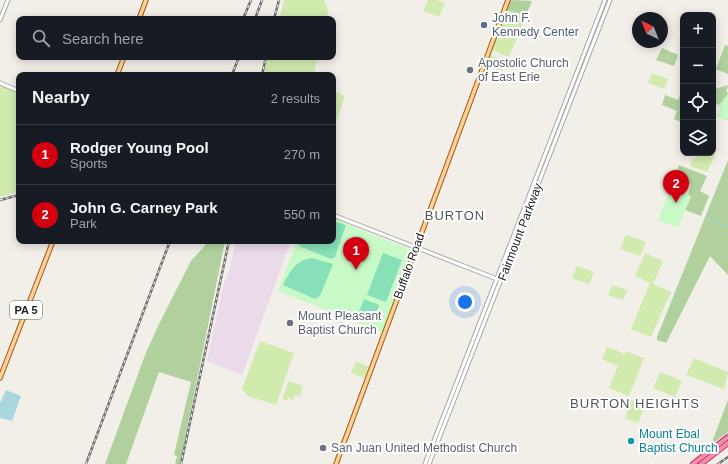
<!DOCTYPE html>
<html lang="en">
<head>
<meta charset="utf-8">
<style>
  :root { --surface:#171b24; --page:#20242c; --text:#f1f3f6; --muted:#9ea1a6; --line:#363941; --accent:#d30010 }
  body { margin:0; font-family:Arial,sans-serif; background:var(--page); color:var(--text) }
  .controls { position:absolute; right:12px; top:12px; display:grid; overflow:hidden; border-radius:8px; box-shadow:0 2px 10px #0003 }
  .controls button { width:36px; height:36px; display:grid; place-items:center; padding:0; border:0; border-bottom:1px solid var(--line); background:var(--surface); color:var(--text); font:20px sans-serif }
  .compass { position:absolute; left:632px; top:12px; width:36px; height:36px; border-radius:50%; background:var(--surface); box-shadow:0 2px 10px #0003; rotate:317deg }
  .you { position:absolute; left:465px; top:302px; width:14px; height:14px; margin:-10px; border:3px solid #fff; border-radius:50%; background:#1a73e8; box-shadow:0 0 0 6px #1a73e833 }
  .badge { display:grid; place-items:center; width:26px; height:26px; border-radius:50%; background:var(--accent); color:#fff; font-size:13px; font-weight:700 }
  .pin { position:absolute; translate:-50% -33px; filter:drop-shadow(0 1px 2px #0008) }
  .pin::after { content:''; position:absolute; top:21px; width:14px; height:12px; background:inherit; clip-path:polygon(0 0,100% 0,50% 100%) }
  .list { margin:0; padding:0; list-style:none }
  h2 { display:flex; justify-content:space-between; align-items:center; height:52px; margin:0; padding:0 16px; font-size:17px }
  h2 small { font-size:13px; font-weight:400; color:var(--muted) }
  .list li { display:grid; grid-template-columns:26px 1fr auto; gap:12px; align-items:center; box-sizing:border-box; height:60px; padding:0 16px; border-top:1px solid var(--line) }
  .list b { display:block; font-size:15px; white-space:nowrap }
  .list p { margin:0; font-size:13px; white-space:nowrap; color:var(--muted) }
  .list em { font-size:13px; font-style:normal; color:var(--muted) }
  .icon { flex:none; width:22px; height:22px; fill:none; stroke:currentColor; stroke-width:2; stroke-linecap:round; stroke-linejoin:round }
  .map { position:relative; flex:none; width:728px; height:464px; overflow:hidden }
  .search { position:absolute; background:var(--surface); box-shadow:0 2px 10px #0003; left:16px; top:16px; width:320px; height:44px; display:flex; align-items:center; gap:10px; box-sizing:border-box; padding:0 14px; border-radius:8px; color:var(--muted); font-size:15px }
  .panel { position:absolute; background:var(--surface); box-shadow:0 2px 10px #0003; left:16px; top:72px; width:320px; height:172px; border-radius:8px }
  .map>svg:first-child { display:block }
  .industrial { fill:#ebdae9 }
  .grass { fill:#d1ebaf }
  .forest { fill:#b0d19d }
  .park { fill:#c7fac7 }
  .pitch { fill:#87e0b7 }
  .water { fill:#a9d7df }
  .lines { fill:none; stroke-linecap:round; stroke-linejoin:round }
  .stream { stroke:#a9d7df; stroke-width:1 }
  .minor-casing { stroke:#a8a8a8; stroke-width:5 }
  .major-casing { stroke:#9f5f00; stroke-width:5.5 }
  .highway-casing { stroke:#dc2973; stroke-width:6 }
  .minor { stroke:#fff; stroke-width:3 }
  .major { stroke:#fccfa3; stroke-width:3.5 }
  .highway { stroke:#e891a8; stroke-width:4 }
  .rail-casing { stroke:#6f6f6f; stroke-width:2.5 }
  .rail { stroke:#fff; stroke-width:1; stroke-dasharray:3; stroke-linecap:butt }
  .service-dot { fill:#5c6f8a; stroke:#fff; stroke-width:1.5 }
  .worship-dot { fill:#6b7280; stroke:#fff; stroke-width:1.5 }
  .culture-dot { fill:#0f9aa8; stroke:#fff; stroke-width:1.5 }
  .labels { text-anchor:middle; stroke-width:4; stroke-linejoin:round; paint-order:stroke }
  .shield { fill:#fff; stroke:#646464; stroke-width:1 }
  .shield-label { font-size:11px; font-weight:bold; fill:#212121 }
  .service-label { font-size:12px; fill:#4e5e75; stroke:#fff; text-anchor:start }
  .worship-label { font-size:12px; fill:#5b616d; stroke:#fff; text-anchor:start }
  .street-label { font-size:12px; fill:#212121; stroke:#fff }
  .culture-label { font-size:12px; fill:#0d838f; stroke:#fff; text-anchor:start }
  .neighbourhood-label { font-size:13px; letter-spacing:1px; fill:#545454; stroke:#fff }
</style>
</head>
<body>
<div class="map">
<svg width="728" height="464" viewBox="0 0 728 464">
  <rect width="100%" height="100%" fill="#f2eee8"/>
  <path class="industrial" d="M236,241H291L242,375L207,361L223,287L229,270Z"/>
  <path class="grass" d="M284,0H324L327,6L328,19H279Z
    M428,0H436L445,3L439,17L423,11Z
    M507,10L526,15L509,57L492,50Z
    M490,55L506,61L501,71L486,66Z
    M268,57H318L313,75H264Z
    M652,73L668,79L664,89L648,83Z
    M0,85L19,93V192L0,197Z
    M333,91L345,96L333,132Z
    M699,153H710L715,155L707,172L690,166L693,158L696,159Z
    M626,235L646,242L640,256L620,249Z
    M645,253L663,261L653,284L671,292L651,337L631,329L650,283L635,276Z
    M577,266L594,272L589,284L572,278Z
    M612,285L627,290L623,300L608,295Z
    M260,341L294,353L276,405L248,396L242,389Z
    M607,347L625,354L626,351L644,358L629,396L609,388L618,366L602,359Z
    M694,358L728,372L724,389L686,375Z
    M356,361L369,367L364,378L351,373Z
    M660,372L682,381L675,397L653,388Z
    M289,381L303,386L300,397L295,395L293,400L288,398L287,400L282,399Z
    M631,400L645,406L638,423L625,418Z"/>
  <path class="forest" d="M511,0L532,1L526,15L507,10Z
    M725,45L728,46V74L716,69Z
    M662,48L678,55L674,66L656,60Z
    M727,85L728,88L726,90L728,94V120L717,116L721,109L719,105L713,102V90Z
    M683,89V99L680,106L683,107L681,122L674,119L677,111L662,105L665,95L678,100Z
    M728,160V275L710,256L666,343L657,340V337Z
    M679,165L707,176L700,191L709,196L701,216L685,210L691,197L688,195L691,185L675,177Z
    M209,241H225L180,464H175L177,456L174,455L191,382L159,372L126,464H105L145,355L158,326L191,261Z
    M728,400V432L712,444V442Z"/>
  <path class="park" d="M728,94V120L717,116L721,109L719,105Z
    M670,188L691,196L678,228L658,220Z
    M333,218L412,251L382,332L278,291L297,241H333Z"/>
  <path class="pitch" d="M333,221L346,225L335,257L331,259L299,246L300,241H333Z
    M383,253L402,260L386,302L367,295Z
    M312,258L333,264L320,296L315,299L283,285C290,271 296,260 312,258Z
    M364,299L379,305L374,318L359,312Z"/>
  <path class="water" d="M6,390L21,396L12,421L0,418V403Z"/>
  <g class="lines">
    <path class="stream" d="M705,218L728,226
      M725,464L728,462"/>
    <defs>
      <path id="minor" d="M0,20L8,0
        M0,83L19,91
        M333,215L497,279
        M425,464L605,0
        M429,464L610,0"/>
      <path id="major" d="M139,19L146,0
        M117,75L124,57
        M0,378L53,241
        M336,464L508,0"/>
      <path id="highway" d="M693,464L728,437
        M701,464L728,443"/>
    </defs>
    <use href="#minor" class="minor-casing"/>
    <use href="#major" class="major-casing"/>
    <use href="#highway" class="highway-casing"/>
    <use href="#minor" class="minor"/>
    <use href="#major" class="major"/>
    <use href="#highway" class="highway"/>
    <defs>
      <path id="rail" d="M243,19L251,0
        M255,19L262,0
        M274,19L279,0
        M232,75L239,57
        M262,75L266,57
        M0,200L19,195
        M86,464L170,241
        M181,464L229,241
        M718,464L728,457"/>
    </defs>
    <use href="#rail" class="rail-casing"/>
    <use href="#rail" class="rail"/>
  </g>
  <circle class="service-dot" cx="484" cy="25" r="4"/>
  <g class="worship-dot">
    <circle cx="470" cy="70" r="4"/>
    <circle cx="290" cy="323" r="4"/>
    <circle cx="323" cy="448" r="4"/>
  </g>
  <circle class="culture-dot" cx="631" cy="441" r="4"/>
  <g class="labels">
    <rect class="shield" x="10" y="301" width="32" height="18" rx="3"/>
    <g class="shield-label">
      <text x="26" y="314">PA 5</text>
    </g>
    <g class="service-label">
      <text x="492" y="22">John F.<tspan x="492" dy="14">Kennedy Center</tspan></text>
    </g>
    <g class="worship-label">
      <text x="478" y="67">Apostolic Church<tspan x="478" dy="14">of East Erie</tspan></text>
      <text x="298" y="320">Mount Pleasant<tspan x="298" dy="14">Baptist Church</tspan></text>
      <text x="331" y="452">San Juan United Methodist Church</text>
    </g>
    <g class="street-label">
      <text transform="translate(520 232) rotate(-69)" y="4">Fairmount Parkway</text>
      <text transform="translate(409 266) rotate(-70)" y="4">Buffalo Road</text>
    </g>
    <g class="culture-label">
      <text x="639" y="438">Mount Ebal<tspan x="639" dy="14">Baptist Church</tspan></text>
    </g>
    <g class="neighbourhood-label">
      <text x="455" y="220">BURTON</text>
      <text x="635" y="408">BURTON HEIGHTS</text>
    </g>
  </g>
</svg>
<div class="controls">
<button>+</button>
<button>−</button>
<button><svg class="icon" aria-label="locate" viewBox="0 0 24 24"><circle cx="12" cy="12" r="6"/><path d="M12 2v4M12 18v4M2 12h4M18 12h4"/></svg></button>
<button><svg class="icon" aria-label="layers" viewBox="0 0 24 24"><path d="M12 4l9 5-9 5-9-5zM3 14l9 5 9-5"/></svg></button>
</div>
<svg class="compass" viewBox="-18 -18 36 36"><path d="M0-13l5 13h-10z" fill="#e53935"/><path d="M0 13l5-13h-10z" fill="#9ea1a6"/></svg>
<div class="you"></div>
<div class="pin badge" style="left:356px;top:270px">1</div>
<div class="pin badge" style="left:676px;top:203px">2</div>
<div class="search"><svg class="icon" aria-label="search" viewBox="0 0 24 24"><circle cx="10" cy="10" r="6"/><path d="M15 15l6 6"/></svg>Search here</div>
<section class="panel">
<h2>Nearby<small>2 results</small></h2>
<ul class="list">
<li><span class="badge">1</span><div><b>Rodger Young Pool</b><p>Sports</p></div><em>270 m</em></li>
<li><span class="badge">2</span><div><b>John G. Carney Park</b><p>Park</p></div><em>550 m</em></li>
</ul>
</section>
</div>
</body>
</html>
